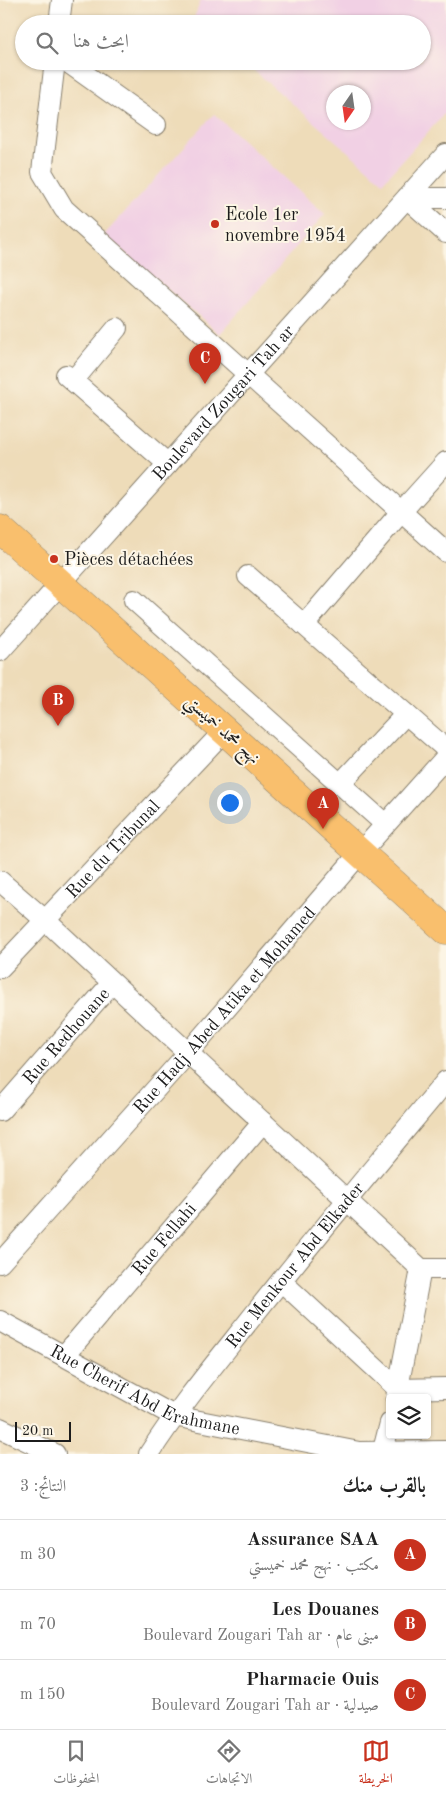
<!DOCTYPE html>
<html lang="ar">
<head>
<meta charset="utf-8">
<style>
  :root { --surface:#fff; --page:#f6f6f6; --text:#222; --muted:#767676; --line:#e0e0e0; --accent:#c8321e }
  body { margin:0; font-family:"Old Standard TT",Amiri,serif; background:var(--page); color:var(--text); direction:rtl }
  .controls { position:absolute; right:15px; bottom:15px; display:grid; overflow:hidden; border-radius:5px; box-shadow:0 1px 4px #0004 }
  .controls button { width:45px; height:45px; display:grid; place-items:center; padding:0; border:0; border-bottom:1px solid var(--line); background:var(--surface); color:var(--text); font:25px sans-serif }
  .compass { position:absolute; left:326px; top:85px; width:45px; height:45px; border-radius:50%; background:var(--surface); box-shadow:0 1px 4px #0004; rotate:193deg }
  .scale { position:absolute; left:15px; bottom:12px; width:56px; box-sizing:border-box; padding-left:5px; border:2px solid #1c1c1c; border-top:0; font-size:14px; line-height:18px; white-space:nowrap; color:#1c1c1c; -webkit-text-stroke:4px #fcf5e5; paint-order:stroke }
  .you { position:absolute; left:229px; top:802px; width:18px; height:18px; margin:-12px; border:4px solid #fff; border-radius:50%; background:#1a73e8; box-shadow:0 0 0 8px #1a73e833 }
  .badge { display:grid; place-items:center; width:32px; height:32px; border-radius:50%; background:var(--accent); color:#fff; font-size:16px; font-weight:700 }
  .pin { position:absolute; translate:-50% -41px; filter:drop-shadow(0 1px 2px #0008) }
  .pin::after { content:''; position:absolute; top:26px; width:18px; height:15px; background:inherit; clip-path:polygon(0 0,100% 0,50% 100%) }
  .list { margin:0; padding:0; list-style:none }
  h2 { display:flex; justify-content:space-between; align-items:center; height:65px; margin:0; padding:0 20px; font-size:21px }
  h2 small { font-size:16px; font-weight:400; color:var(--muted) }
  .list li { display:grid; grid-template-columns:32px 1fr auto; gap:15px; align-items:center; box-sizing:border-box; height:70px; padding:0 20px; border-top:1px solid var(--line) }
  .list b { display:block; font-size:19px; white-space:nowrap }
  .list p { margin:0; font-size:16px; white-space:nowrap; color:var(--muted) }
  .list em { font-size:16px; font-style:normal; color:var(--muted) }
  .icon { flex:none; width:28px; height:28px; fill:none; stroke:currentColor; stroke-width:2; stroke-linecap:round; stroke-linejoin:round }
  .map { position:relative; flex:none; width:446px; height:1454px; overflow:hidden; direction:ltr }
  .search { position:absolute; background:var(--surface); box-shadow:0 1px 4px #0004; left:15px; right:15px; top:15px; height:55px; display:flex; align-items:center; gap:12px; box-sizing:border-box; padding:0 18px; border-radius:28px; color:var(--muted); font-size:19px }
  .sheet { height:275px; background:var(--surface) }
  nav { display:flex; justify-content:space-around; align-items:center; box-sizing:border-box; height:70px; border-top:1px solid var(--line); background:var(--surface); font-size:14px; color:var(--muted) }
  nav a { display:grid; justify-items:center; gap:2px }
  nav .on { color:var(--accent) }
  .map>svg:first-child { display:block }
  .built { fill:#f1d0e4; fill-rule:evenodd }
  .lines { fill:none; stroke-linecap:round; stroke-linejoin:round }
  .minor-casing { stroke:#857c6a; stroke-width:22 }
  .primary-casing { stroke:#857c6a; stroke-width:29 }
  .minor { stroke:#fff; stroke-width:20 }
  .primary { stroke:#f9bf6d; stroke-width:28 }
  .poi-dot { fill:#c8321e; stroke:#fcf5e5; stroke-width:2 }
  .labels { text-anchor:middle; stroke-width:4; stroke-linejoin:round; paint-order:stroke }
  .poi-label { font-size:18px; fill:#1c1c1c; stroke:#fcf5e5; text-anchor:start }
  .street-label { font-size:18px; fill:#1c1c1c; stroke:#fcf5e5 }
</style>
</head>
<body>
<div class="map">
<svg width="446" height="1454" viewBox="0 0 446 1454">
  <rect width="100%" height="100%" fill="#fcf5e5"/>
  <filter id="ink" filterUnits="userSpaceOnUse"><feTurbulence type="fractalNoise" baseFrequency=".02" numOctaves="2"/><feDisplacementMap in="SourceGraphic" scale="10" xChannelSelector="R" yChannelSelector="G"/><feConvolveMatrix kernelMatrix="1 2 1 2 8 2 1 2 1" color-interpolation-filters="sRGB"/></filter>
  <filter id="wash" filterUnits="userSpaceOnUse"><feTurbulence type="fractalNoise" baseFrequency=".0096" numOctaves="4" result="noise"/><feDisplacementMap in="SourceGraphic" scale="20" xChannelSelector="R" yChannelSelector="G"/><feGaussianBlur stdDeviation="1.12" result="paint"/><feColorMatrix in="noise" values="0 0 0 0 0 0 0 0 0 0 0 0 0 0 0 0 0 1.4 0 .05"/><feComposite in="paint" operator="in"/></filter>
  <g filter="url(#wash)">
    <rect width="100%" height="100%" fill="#eedcb9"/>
    <path class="built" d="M201,0H446V112L383,182L243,61H422V24H200L194,18ZM334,92H364V122H334Z
      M214,114L325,214L220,334L104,235Z"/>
  </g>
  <g filter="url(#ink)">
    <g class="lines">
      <defs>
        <g id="minor">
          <path d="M59,24L62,0"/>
          <path d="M55,61L42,172L64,209L446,552"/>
          <path d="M66,61L156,125"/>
          <path d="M407,198L446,233"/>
          <path d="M407,198H446"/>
          <path d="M66,375L168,464"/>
          <path d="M73,381L117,328"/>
          <path d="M248,576L446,749"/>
          <path d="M134,600L385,824"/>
          <path d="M304,625L401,512L446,462"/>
          <path id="s1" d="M0,651L446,154"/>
          <path d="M340,784L406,714"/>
          <path d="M0,881L45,920L421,1269"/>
          <path id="s2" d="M0,968L225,730"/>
          <path id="s3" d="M0,1111L112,983"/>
          <path id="s4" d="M0,1263L188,1053L360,853L446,757"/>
          <path d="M421,1269H446"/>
          <path d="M281,1281L398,1389L446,1388"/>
          <path id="s5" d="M0,1321L174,1416L359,1452L446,1451"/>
          <path id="s6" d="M64,1356L263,1122"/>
          <path d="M396,1398L421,1269"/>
          <path d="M0,1428L55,1454"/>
          <path id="s7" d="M149,1454C181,1404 219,1359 256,1312C318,1234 382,1158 446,1081"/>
          <path d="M382,1454L390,1423"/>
        </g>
        <path id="primary" d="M0,529L446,930"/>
      </defs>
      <use href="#minor" class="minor-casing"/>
      <use href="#primary" class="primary-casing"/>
      <use href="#minor" class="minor"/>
      <use href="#primary" class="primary"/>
    </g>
  </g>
  <g class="poi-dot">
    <circle cx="215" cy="224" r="5"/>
    <circle cx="54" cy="559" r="5"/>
  </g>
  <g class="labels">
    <g class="poi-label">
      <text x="225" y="220">Ecole 1er<tspan x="225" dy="21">novembre 1954</tspan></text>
      <text x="64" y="565">Pièces détachées</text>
    </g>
    <g class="street-label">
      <text dy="6" stroke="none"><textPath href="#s1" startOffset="334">Boulevard Zougari Tah ar</textPath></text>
      <text transform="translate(223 729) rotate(42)" y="6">نهج محمد خميستي</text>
      <text dy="6" stroke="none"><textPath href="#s2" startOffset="164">Rue du Tribunal</textPath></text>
      <text dy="6" stroke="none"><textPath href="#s4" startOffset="338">Rue Hadj Abed Atika et Mohamed</textPath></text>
      <text dy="6" stroke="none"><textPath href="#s3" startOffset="100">Rue Redhouane</textPath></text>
      <text dy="6" stroke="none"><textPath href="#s6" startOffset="154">Rue Fellahi</textPath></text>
      <text dy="6" stroke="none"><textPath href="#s7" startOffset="239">Rue Menkour Abd Elkader</textPath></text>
      <text dy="6" stroke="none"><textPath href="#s5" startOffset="162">Rue Cherif Abd Erahmane</textPath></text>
    </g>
  </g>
</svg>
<div class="controls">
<button><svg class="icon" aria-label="layers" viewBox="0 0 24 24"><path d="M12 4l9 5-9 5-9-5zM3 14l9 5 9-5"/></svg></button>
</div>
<svg class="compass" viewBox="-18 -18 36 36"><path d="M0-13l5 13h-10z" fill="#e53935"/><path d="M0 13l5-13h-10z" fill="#767676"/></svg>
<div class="scale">20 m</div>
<div class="you"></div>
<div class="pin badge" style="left:323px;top:829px">A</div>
<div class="pin badge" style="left:58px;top:726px">B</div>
<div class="pin badge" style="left:205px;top:384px">C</div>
<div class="search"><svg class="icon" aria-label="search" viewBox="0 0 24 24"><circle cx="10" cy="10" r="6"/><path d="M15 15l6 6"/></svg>ابحث هنا</div>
</div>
<section class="sheet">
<h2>بالقرب منك<small>النتائج: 3</small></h2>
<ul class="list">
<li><span class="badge">A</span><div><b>Assurance SAA</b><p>مكتب · نهج محمد خميستي</p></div><em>30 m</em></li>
<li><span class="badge">B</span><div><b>Les Douanes</b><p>مبنى عام · Boulevard Zougari Tah ar</p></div><em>70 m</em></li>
<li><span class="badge">C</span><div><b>Pharmacie Ouis</b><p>صيدلية · Boulevard Zougari Tah ar</p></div><em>150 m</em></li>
</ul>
</section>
<nav>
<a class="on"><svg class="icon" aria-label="map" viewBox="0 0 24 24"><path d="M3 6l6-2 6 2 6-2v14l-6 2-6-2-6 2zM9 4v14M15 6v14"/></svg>الخريطة</a>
<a><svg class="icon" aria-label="directions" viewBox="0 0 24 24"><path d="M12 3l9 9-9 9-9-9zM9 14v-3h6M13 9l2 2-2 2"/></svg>الاتجاهات</a>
<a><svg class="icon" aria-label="saved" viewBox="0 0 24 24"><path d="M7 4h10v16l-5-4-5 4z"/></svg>المحفوظات</a>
</nav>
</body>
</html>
